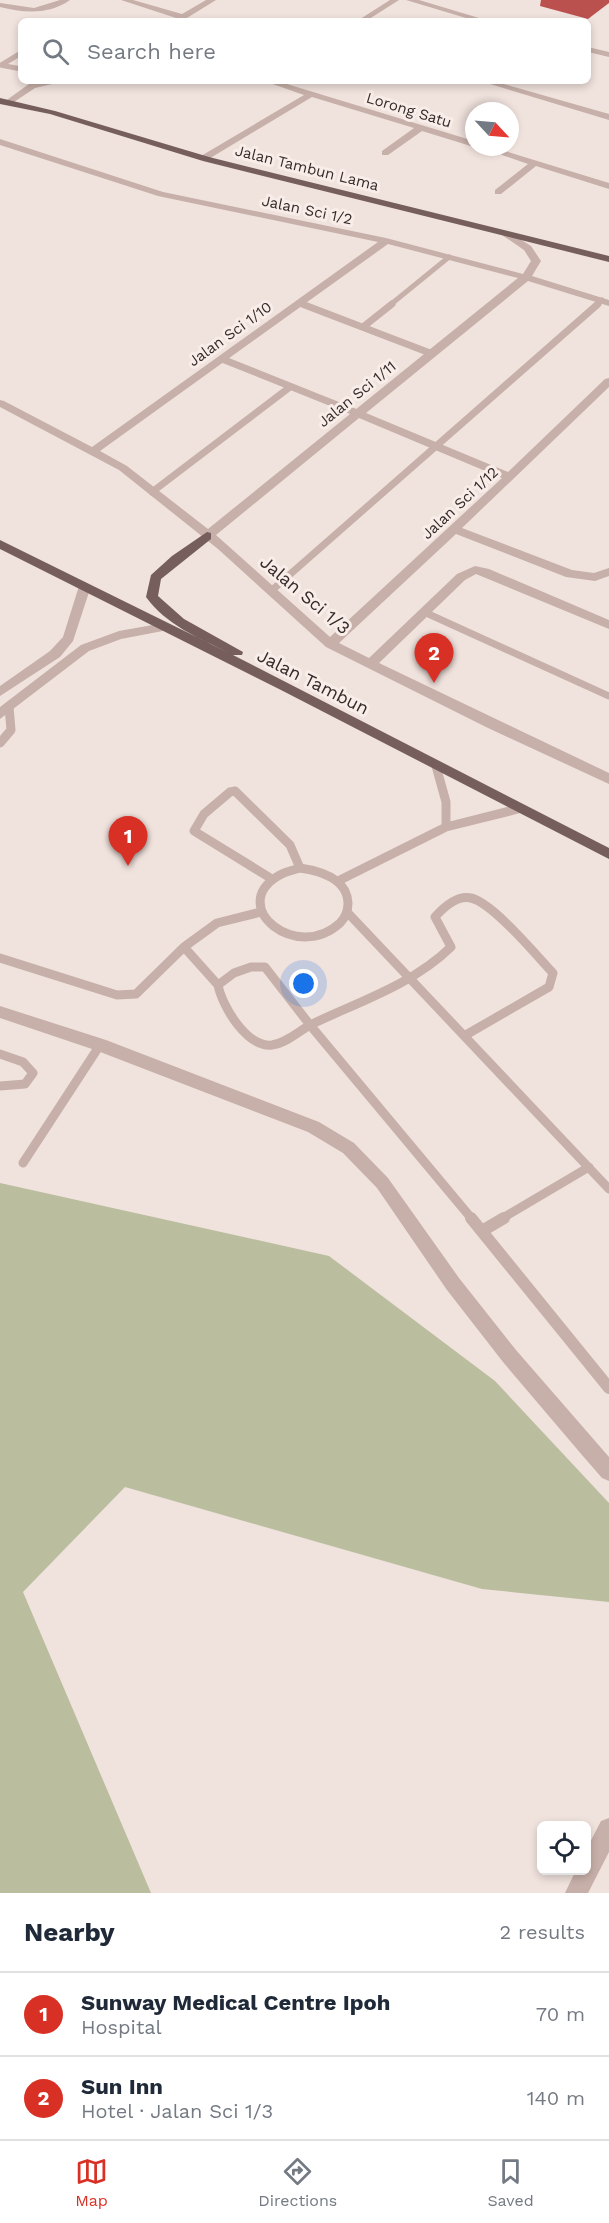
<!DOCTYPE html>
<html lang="en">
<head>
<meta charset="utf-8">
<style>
  :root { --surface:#fff; --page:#f6f6f7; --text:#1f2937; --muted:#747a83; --line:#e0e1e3; --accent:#d93025 }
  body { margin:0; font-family:"Work Sans",sans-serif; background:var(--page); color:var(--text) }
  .controls { position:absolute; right:18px; bottom:18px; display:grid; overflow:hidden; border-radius:9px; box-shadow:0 3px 9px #0003 }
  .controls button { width:54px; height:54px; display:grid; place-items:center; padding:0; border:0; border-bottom:2px solid var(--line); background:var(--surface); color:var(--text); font:30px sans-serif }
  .compass { position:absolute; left:465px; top:102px; width:54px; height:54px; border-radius:50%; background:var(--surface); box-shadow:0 3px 9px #0003; rotate:116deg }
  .you { position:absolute; left:304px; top:984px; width:21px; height:21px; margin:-15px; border:4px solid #fff; border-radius:50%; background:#1a73e8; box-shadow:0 0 0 9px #1a73e833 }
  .badge { display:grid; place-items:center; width:39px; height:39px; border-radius:50%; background:var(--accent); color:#fff; font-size:20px; font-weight:700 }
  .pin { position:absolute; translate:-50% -50px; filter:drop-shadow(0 2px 3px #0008) }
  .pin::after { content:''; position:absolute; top:32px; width:21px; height:18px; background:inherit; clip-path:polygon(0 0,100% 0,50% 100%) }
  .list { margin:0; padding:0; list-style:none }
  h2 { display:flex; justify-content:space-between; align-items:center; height:78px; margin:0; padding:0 24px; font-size:26px }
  h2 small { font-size:20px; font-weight:400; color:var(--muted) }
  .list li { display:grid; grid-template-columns:39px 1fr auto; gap:18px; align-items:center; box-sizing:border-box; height:84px; padding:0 24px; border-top:2px solid var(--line) }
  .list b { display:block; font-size:22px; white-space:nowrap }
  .list p { margin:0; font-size:20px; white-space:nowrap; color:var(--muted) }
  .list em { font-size:20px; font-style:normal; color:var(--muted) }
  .icon { flex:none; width:33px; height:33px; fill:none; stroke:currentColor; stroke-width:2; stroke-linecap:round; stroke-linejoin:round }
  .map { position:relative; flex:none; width:609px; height:1893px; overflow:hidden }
  .search { position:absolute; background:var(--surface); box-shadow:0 3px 9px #0003; left:18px; right:18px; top:18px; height:66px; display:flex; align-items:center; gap:15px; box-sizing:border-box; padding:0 21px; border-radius:9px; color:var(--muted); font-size:22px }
  .sheet { height:246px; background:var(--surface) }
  nav { display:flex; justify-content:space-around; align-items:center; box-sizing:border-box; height:84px; border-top:2px solid var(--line); background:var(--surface); font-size:16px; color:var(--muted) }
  nav a { display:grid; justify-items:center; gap:3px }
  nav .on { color:var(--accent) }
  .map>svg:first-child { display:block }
  .green { fill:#babd9e }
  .building { fill:#bb514f }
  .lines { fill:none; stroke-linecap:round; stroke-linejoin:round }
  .lane-far3 { stroke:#c7b0a9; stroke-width:5 }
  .lane-far2 { stroke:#c7b0a9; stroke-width:7 }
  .lane-far1 { stroke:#c7b0a9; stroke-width:9 }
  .lane { stroke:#c7b0a9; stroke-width:12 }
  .street { fill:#c7b0a9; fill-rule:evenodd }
  .primary { fill:#755e5b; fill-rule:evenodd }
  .labels { text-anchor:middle; stroke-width:6; stroke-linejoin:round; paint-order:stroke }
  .far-street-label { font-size:15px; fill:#352a29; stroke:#f8ede8 }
  .street-label { font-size:18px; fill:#352a29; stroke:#f8ede8 }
</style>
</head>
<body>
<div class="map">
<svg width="609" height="1893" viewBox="0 0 609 1893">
  <rect width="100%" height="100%" fill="#f0e2dd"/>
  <path class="green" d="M0,1183L329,1256L495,1381L609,1503V1602L482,1589L125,1487L23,1592L151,1893H0Z"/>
  <path class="building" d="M541,0H609V3L588,19L540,6Z"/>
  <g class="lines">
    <path class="lane-far3" d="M3,64L21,53
      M0,65L21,69
      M300,303L306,305
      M390,305L449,257
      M596,305L602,300"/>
    <path class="lane-far2" d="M302,304L430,353
      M363,327L392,304
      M222,359L357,413
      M152,492L290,387
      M271,591L598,304
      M424,612L609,696"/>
    <path class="lane-far1" d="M0,743L11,730L9,707
      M436,766L446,802V827
      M300,868C320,871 347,878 348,903C348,911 345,918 340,923C297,963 227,907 278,876C284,872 293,870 300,868Z
      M272,879L194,831L204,814L230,792L235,791L290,845L300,868
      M338,881L446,827L518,809
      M347,912L609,1189
      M184,947L218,985
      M0,958L117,995L136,994L184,947L217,923L261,912
      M251,967H265L310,1025C298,1032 286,1043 272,1045C247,1048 222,1006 218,985L234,973Z
      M310,1025L472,1219
      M310,1025C358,1002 412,985 451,947L435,917C443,908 457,895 471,898C493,903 536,955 553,973L549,987L464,1036
      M0,1054L23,1062L33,1073L25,1084L0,1086
      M23,1163L100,1045
      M501,1219L589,1167"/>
    <path class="lane" d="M471,1218L609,1388
      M482,1231L504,1218"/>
    <path class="street" d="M60,0H70C49,15 24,13 0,7V3L34,8Z
      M121,0H133L182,14L206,0H216L182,21H172L176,18Z
      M390,0H399L366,21H357Z
      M406,0H419L489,21H476Z
      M588,47L609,52V57L588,52Z
      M46,81H65L35,88L11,104L4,102L29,84Z
      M264,81H277L474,141V147L422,131L388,155H382V151L414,128L312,97L207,160H201V156L304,95Z
      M480,81H493L609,114V120Z
      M0,139L163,192L386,238L523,274L531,261L524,250L499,233L507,231L531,246L541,261L532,276L609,300V306L528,281L366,413L508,472L605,379L609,378V387L462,528L572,570L594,573L609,568V576L595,581L566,577L456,534L339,643L369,658L457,574L475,566L489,569L609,620V629L476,574L465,580L379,663L609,773V784L488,728L326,647L218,549L119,470L0,407V400L4,401L92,447L378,242L158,196L0,145ZM388,244L518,278L208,529L127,466L100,451ZM359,418L502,478L330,637L216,535Z
      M479,147H492L609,183V189L536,166L501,194H495V190L528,164Z
      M85,582L91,586L73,641L60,657L0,696V686L50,651L63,637L79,586Z
      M164,623L170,627L168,630L121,639L89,651L0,719V707L81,645L119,631Z
      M0,1006L106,1040L319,1122L354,1143L388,1178L459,1278L516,1350L609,1457V1481L602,1478L582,1455L503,1362L447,1290L377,1188L343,1153L308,1132L95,1050L0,1018Z
      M609,1818V1852L588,1893H565L576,1870H586V1850L601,1821Z"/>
    <path class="primary" d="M0,98L55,111L209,157L609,256V262L203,161L50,114L0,104Z
      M207,532L211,533V539L161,579L158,596L184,619L243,652L242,655H233L609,848V859L281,690L0,549V540L229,653C199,638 166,625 146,597L151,575L172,556Z"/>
  </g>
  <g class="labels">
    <g class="far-street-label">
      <text transform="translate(409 110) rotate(17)" y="5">Lorong Satu</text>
      <text transform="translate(307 168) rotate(14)" y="5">Jalan Tambun Lama</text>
      <text transform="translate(307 210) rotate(12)" y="5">Jalan Sci 1/2</text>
      <text transform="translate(230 334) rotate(-36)" y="5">Jalan Sci 1/10</text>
      <text transform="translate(357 394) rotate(-39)" y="5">Jalan Sci 1/11</text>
      <text transform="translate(460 503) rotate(-43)" y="5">Jalan Sci 1/12</text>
    </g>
    <g class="street-label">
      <text transform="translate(305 595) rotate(40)" y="6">Jalan Sci 1/3</text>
      <text transform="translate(313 682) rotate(27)" y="6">Jalan Tambun</text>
    </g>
  </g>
</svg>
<div class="controls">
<button><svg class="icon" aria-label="locate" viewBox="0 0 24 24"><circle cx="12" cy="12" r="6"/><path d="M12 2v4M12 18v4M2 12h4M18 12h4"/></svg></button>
</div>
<svg class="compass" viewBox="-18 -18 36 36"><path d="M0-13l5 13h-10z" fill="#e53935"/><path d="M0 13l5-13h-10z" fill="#747a83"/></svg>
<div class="you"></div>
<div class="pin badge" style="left:128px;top:866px">1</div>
<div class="pin badge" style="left:434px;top:683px">2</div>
<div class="search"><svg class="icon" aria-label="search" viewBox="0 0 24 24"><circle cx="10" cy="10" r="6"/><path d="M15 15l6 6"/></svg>Search here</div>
</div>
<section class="sheet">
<h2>Nearby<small>2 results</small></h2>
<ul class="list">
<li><span class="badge">1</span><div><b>Sunway Medical Centre Ipoh</b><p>Hospital</p></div><em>70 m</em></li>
<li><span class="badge">2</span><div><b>Sun Inn</b><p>Hotel · Jalan Sci 1/3</p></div><em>140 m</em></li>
</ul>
</section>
<nav>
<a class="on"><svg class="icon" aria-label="map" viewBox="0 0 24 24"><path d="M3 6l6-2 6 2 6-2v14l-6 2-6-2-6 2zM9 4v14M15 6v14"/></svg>Map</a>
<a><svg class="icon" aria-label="directions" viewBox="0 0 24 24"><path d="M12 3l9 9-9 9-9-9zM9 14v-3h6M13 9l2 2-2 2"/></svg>Directions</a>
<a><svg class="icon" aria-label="saved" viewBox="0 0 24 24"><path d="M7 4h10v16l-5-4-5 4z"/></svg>Saved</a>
</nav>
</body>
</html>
